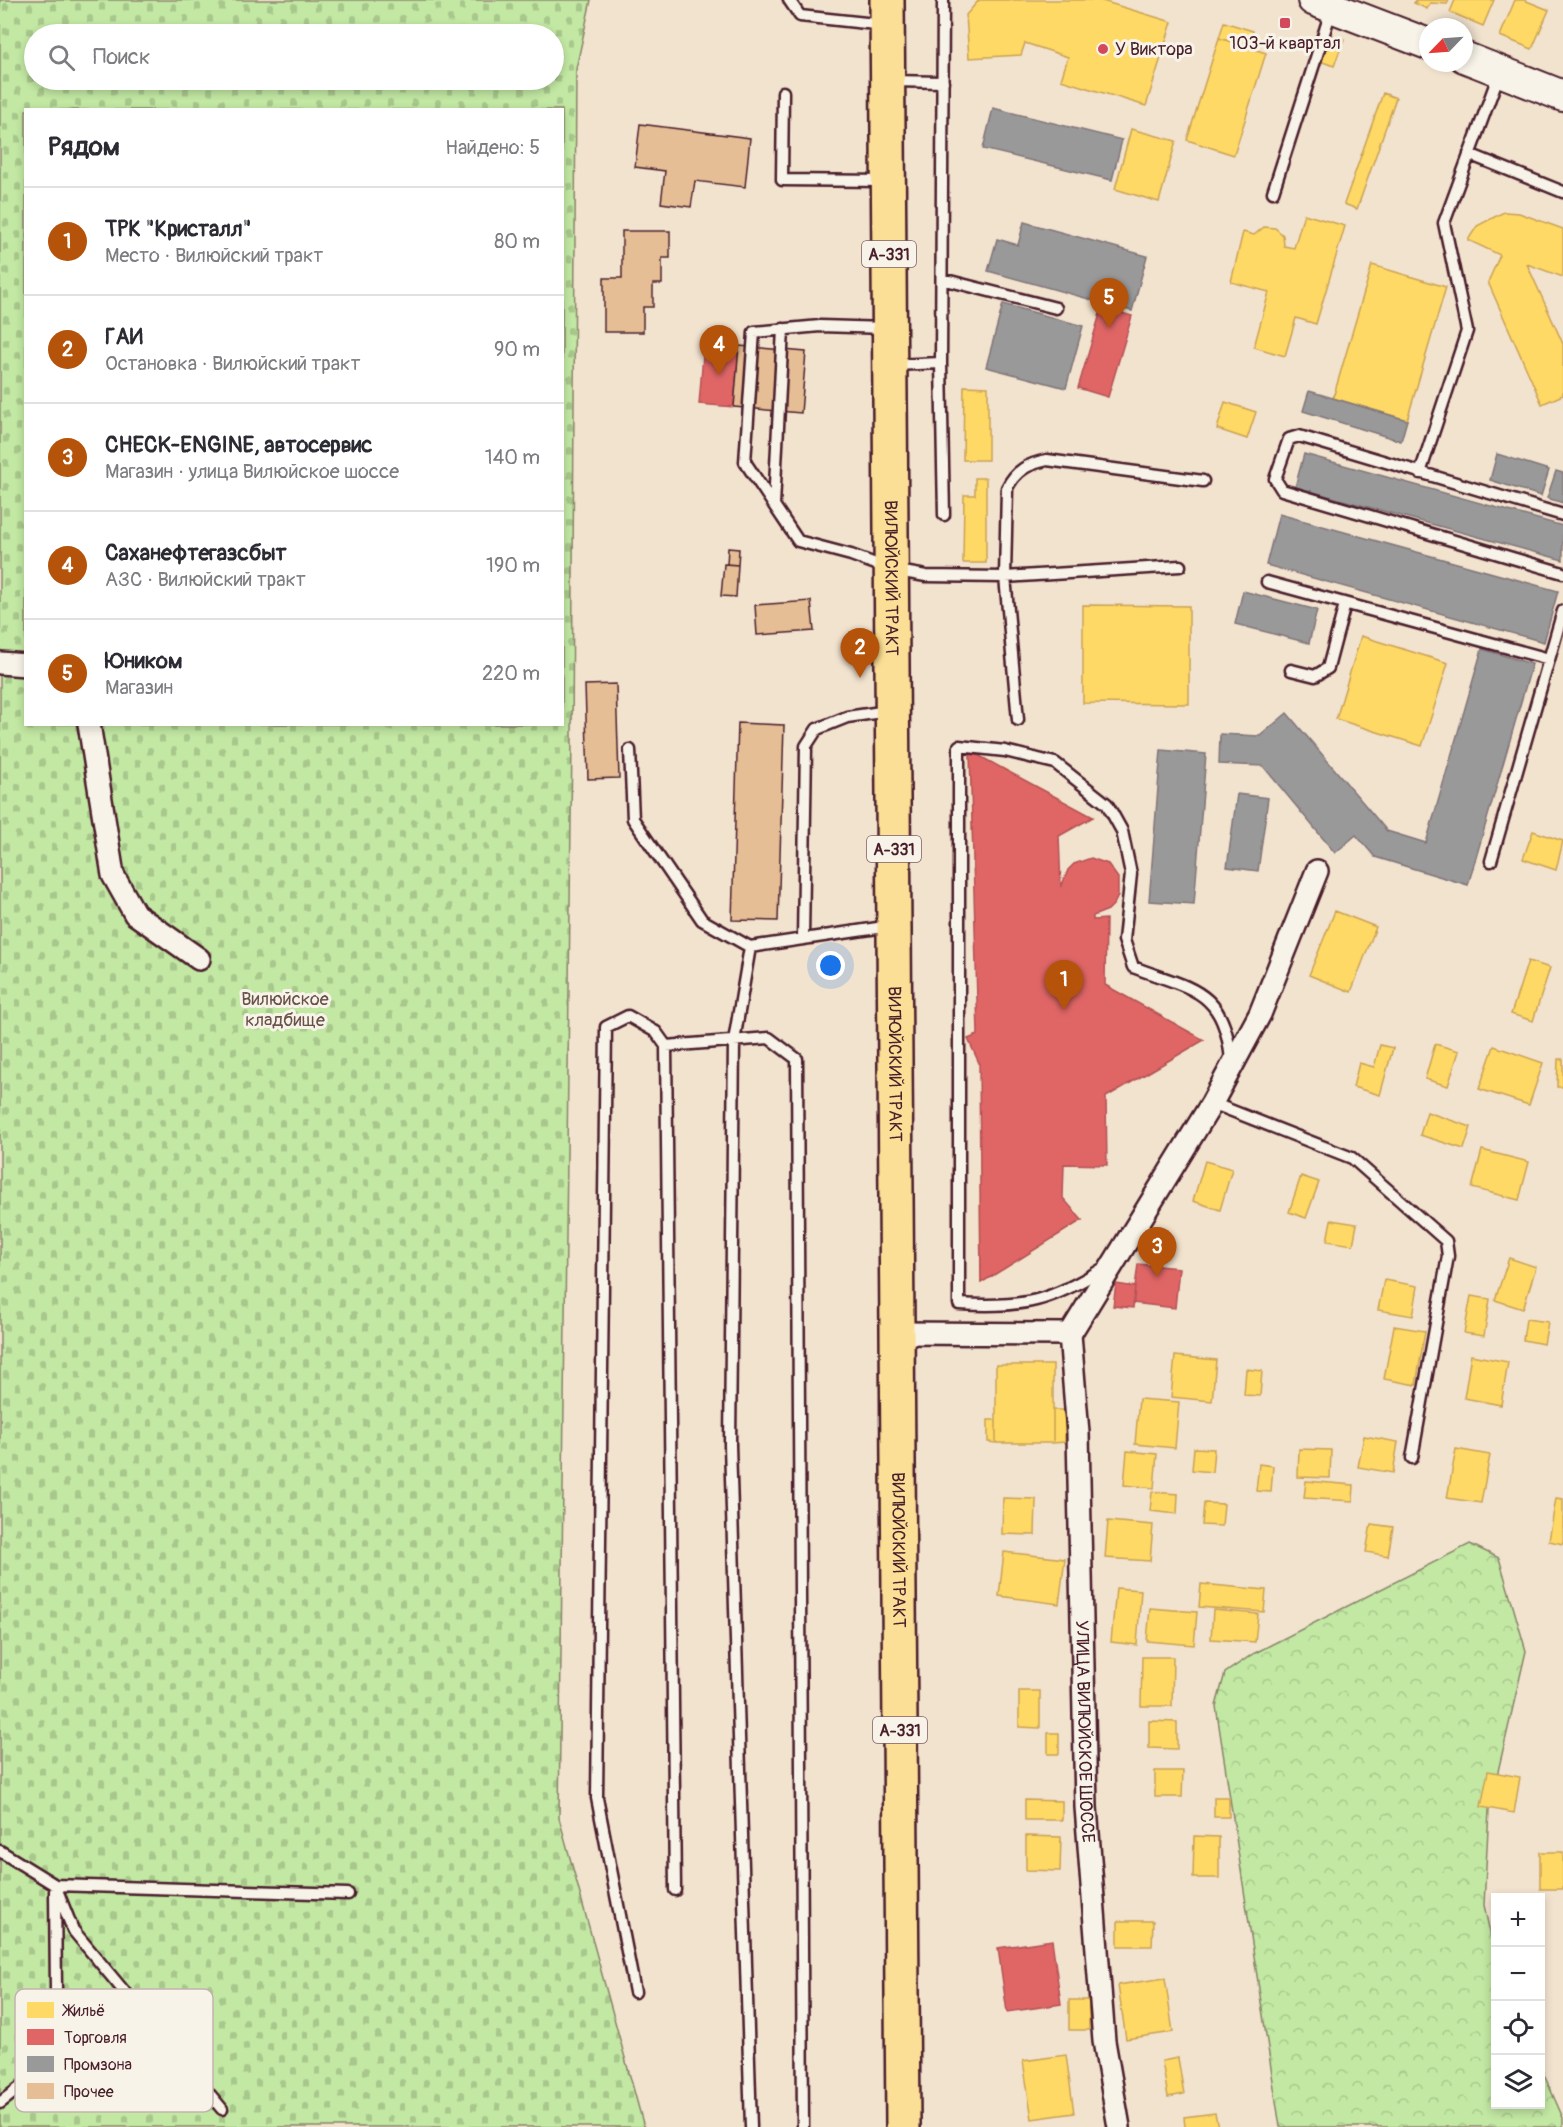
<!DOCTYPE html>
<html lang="ru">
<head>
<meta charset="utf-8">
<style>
  :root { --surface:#fff; --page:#f7f7f7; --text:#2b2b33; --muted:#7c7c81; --line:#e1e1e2; --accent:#b45309 }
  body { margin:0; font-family:Pangolin,sans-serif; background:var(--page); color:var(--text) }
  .controls { position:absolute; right:18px; bottom:18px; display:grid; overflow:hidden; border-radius:0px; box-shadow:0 3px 9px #0003 }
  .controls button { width:54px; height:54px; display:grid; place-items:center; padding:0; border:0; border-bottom:2px solid var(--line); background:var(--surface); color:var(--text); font:30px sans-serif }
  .compass { position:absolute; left:1419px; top:18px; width:54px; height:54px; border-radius:50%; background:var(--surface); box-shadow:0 3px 9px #0003; rotate:245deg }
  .you { position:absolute; left:831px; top:966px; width:21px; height:21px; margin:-15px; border:4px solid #fff; border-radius:50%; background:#1a73e8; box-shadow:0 0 0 9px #1a73e833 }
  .badge { display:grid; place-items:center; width:39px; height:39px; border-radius:50%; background:var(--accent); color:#fff; font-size:20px; font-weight:700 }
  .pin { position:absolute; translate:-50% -50px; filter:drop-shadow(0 2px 3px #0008) }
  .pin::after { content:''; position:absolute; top:32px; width:21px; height:18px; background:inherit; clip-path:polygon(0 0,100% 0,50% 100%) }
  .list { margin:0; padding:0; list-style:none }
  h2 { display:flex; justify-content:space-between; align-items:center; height:78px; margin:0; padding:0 24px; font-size:26px }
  h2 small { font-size:20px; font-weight:400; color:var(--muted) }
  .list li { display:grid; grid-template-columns:39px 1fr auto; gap:18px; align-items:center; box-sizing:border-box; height:108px; padding:0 24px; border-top:2px solid var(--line) }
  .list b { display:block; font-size:22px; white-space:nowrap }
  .list p { margin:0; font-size:20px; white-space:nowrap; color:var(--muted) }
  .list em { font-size:20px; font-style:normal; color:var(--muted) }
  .icon { flex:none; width:33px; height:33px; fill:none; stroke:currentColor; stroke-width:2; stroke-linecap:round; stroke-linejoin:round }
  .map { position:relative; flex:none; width:1563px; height:2127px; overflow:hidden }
  .search { position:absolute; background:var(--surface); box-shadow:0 3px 9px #0003; left:24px; top:24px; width:540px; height:66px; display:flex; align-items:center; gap:15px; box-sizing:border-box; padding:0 21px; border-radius:33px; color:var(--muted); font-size:22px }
  .panel { position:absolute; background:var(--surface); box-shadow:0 3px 9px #0003; left:24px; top:108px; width:540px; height:618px; border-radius:0px }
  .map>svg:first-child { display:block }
  .forest { fill:url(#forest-crowns); stroke:#868467; stroke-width:1.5 }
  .cemetery { fill:url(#cemetery-stones); stroke:#868467; stroke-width:1.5; fill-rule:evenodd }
  .homes { fill:#ffd966; stroke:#c9a154; stroke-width:1.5 }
  .shops { fill:#e06666; stroke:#b35154; stroke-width:1.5 }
  .industry { fill:#999; stroke:#817478; stroke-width:1.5 }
  .building { fill:#e5be95; stroke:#4a1f2b; stroke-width:1.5 }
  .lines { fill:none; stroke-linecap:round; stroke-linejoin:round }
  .service-casing { stroke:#4a1f2b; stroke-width:15 }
  .minor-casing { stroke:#4a1f2b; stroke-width:26 }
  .secondary-casing { stroke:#4a1f2b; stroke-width:34 }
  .primary-casing { stroke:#4a1f2b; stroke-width:38 }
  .service { stroke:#f7f3e8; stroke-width:10 }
  .minor { stroke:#f7f3e8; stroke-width:21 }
  .secondary { stroke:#f7f3e8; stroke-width:30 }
  .primary { stroke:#fbdf96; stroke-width:33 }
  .poi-dot { fill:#d1495b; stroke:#f7f3e8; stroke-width:2 }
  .labels { text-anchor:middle; stroke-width:6; stroke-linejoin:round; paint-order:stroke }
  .shield { fill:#f7f3e8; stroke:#7e5f64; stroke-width:1.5 }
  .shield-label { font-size:16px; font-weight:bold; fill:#4a1f2b }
  .poi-label { font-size:18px; fill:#4a1f2b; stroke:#f7f3e8 }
  .street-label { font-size:18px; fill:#4a1f2b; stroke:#f7f3e8 }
  .park-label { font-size:18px; fill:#685149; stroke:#f7f3e8 }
  .key { fill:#f7f3e8; stroke:#c3b3af; stroke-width:1.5 }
  .key-label { font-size:16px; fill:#4a1f2b }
</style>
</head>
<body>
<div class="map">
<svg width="1563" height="2127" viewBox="0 0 1563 2127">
  <defs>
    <pattern id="forest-crowns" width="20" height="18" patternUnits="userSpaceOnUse" patternTransform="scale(1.5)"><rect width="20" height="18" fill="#c2e8a3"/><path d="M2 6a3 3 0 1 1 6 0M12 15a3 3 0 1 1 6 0" fill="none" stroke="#a8c78c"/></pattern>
    <pattern id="cemetery-stones" width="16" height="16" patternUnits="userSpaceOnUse" patternTransform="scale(1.5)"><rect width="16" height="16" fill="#c2e8a3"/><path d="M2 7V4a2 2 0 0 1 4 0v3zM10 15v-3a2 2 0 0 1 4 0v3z" fill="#a8c78c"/></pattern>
  </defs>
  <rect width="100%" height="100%" fill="#f2e3cf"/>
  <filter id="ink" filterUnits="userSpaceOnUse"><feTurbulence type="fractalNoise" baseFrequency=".0167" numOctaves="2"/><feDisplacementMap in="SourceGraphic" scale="12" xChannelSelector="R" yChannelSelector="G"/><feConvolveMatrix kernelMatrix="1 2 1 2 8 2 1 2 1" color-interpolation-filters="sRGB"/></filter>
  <g filter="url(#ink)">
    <path class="forest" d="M1470,1544L1499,1558L1526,1651L1489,1810L1484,1905L1495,1956L1496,2104H1540L1541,2068L1563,2118V2127H1280L1216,1706L1225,1673L1253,1654Z"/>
    <path class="cemetery" d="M0,0H591L576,69L572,738L559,1818L644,2127H0ZM34,34H554V80H34ZM26,110H562V724H26Z"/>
    <path class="homes" d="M979,0H1099L1172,22L1146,106L1061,80L1068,57L1025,43L1021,55L969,58L966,15Z
      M1416,0H1449L1447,4L1430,3L1427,9L1414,3Z
      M1455,0H1494L1483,26L1450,12Z
      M1515,0H1524L1549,10L1532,49L1500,36Z
      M1224,22L1253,31L1248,47L1219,38Z
      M1320,31L1344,39L1334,66L1311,58Z
      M1219,38L1266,53L1234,155L1187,140Z
      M1383,93L1396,98L1357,209L1344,204Z
      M1131,129L1176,141L1159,202L1115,189Z
      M1504,212L1519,213L1563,229V277L1527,264L1563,344V395L1542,404L1488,282L1500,255L1468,240L1477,226Z
      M1304,214L1345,226L1316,324L1296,318L1285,356L1254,347L1269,292L1231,282L1243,232L1254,235L1264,227L1275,228L1283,235L1284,246L1294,248Z
      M1372,265L1446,287L1407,420L1333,398Z
      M964,386L988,387V460H963Z
      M1225,402L1256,412L1247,439L1217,429Z
      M975,478H986V563H963L964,495H975Z
      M1083,605L1189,606V704L1083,703Z
      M1361,636L1448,663L1422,746L1336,719Z
      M970,751L1093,817L974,883Z
      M1533,831L1563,841L1556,870L1523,859Z
      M1335,911L1376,927L1351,992L1309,975Z
      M1528,961L1550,968L1533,1021L1511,1014Z
      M1105,985L1204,1040L1106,1097Z
      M1435,1044L1459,1051L1448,1086L1425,1079Z
      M1380,1045L1393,1048L1380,1095L1353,1087L1359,1063L1374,1067Z
      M1494,1046L1543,1063L1529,1105L1479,1089Z
      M1558,1059H1563V1087H1557Z
      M1427,1112L1471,1127L1464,1149L1420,1135Z
      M1482,1150L1529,1162L1519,1200L1472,1188Z
      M980,1161L1082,1220L981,1283Z
      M1205,1161L1232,1169L1220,1210L1193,1201Z
      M1301,1176L1319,1182L1306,1218L1289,1212Z
      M1331,1220L1357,1224L1353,1245L1327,1241Z
      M1509,1258L1536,1267L1523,1309L1495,1300Z
      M1384,1280L1418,1286L1413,1316L1378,1310Z
      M1471,1296L1490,1299L1484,1336L1464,1333Z
      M1526,1319L1548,1322L1544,1344L1523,1340Z
      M1394,1326L1425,1331L1416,1385L1384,1379Z
      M1471,1355L1508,1362L1501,1405L1464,1398Z
      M1175,1356L1216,1360L1212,1401L1171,1397Z
      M996,1365H1053V1443H996Z
      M1246,1369L1262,1371L1260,1396L1244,1395Z
      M1139,1399L1179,1402L1175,1448L1135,1444Z
      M1053,1410H1065V1442L1053,1443Z
      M988,1420H996V1443L988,1442Z
      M1364,1436L1398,1442L1393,1473L1358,1467Z
      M1194,1448L1214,1449L1212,1472L1192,1470Z
      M1299,1449L1331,1450L1330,1478L1298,1477Z
      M1456,1449L1490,1455L1481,1503L1447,1498Z
      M1127,1451L1157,1454L1154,1488L1124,1485Z
      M1259,1464L1273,1466L1271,1492L1256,1491Z
      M1306,1481L1354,1485L1353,1501L1304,1498Z
      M1152,1492L1178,1494L1177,1514L1150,1511Z
      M1003,1498L1036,1499L1035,1535L1002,1534Z
      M1556,1498L1563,1499V1544L1549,1541Z
      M1204,1503L1224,1504L1222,1526L1202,1525Z
      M1108,1521L1153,1525L1150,1561L1105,1558Z
      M1371,1524L1393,1527L1388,1556L1366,1552Z
      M1004,1552L1065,1559L1059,1604L999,1596Z
      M1201,1584L1266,1590L1264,1612L1199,1607Z
      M1116,1588L1141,1590L1137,1645L1111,1642Z
      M1150,1608L1197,1612L1194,1645L1147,1641Z
      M1213,1610L1258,1614L1255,1642L1211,1639Z
      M1142,1657H1173L1172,1706H1141Z
      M1019,1691H1040V1728L1019,1727Z
      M1149,1721L1177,1722V1749L1149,1748Z
      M1048,1733H1059V1754H1048Z
      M1155,1771H1183L1182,1797H1155Z
      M1488,1771L1520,1777L1514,1813L1481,1807Z
      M1214,1797H1229V1817H1214Z
      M1025,1800L1062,1801V1820H1025Z
      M1026,1836L1061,1837L1060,1871L1026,1870Z
      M1194,1836L1219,1837V1878H1193Z
      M1540,1852H1563V1889H1540Z
      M1118,1921H1153L1152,1946H1118Z
      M1165,1978L1173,2032L1126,2039L1118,1985Z
      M1069,2000H1089V2030H1069Z
      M1066,2055L1074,2113L1032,2119L1023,2061Z
      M1178,2058L1184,2094L1168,2097L1162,2061Z
      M1215,2113L1218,2127H1185L1184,2117Z"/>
    <path class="shops" d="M1102,307L1132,316L1108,397L1078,388Z
      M704,343L739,346L734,407L699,404Z
      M970,751L1093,817L1059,836L1061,887L1068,870L1074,864L1091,858L1108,864L1118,878V896L1114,904L1108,910L1093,916V920L1106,919L1105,985L1204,1040L1106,1097L1107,1165L1064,1164L1063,1198L1082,1220L981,1283L979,1063L968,1039L978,1035Z
      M1138,1264L1179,1268L1175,1308L1133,1303Z
      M1116,1284L1135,1287L1133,1308L1113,1306Z
      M1052,1940L1061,2004L1007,2012L998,1948Z"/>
    <path class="industry" d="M993,108L1122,140L1112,180L983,149Z
      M1024,222L1147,256L1132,311L988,271L997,239L1018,245Z
      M1003,304L1083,326L1066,388L986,367Z
      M1309,391L1407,420L1401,441L1303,411Z
      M1304,454L1563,526V560L1295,487Z
      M1497,454L1549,470L1541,496L1490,480Z
      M1556,471L1563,473V503L1547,498Z
      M1279,514L1558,591L1544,642L1266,565Z
      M1243,591L1317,610L1309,643L1235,624Z
      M1482,649L1532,664L1468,885L1375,857L1356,835L1335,853L1263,766L1219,764L1220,734L1260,736L1287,713L1387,831L1426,843Z
      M1161,750L1206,754L1194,904L1149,901Z
      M1237,794L1268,798L1258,871L1227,867Z"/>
    <path class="building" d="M640,124L750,138L745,187L695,181L691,207L661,203L665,171L635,167Z
      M622,231H670V258H662V284H653V307H643V332H604V278H622Z
      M739,346L806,352L801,413L734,407Z
      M728,548L739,549L738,565L727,564Z
      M724,564L738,565L736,597L721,596Z
      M811,601L814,631L757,635L755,605Z
      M616,684L619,778L588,779L585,685Z
      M738,723L784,725L778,921L732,920Z"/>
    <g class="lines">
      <defs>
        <path id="service" d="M789,0L800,16L885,25
          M943,0L941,363L944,515
          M892,81L943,82
          M783,92L782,180L885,181
          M1469,154L1563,192
          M1273,192L1332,8
          M942,279L1056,308
          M886,328L820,326L754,332L745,462L798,541L851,555L892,570L926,576L1005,577L1180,566
          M893,365L941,363
          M1420,473L1467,331L1444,223L1499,74
          M774,505L783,329
          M1563,515L1299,436L1289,439L1275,479L1282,490L1563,573
          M1267,582L1549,659
          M1291,670L1315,676L1328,668L1345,604
          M1018,720L1005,577L1007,488C1016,470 1028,464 1047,460L1203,481
          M630,750L633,819L702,920L750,947
          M1491,861L1563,611
          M803,939L806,746L817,729L847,717L888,711
          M666,1046L675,1890
          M1212,1103L1352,1158L1446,1241L1448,1256L1412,1458
          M1107,1266C1051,1302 1024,1308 959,1304V746L1005,751L1055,763L1107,804L1122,831L1131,874L1124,940L1133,967C1190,989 1225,988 1231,1061
          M0,1851L55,1885L348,1894
          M55,1885L73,1930L222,2109
          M635,1992L597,1798L606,1027L628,1016L656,1032L666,1046L769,1038L797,1059L803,2127
          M0,2103L31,2079L56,1991L55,1891
          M751,2127L730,1445L734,1041L750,947L891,926"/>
        <g id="minor">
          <path d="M0,663L26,665"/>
          <path d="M89,724L113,875L135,914L199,959"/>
          <path d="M896,1333L1070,1334L1212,1103L1260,1014L1317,871"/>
          <path id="s1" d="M1070,1334L1078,1433L1086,1807L1104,2041L1119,2127"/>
        </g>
        <path id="secondary" d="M1313,0L1428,44
          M1464,57L1563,96"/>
        <g id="primary">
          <path id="s2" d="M887,0L903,2127"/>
        </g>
      </defs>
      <use href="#service" class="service-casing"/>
      <use href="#minor" class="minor-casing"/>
      <use href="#secondary" class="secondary-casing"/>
      <use href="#primary" class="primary-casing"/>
      <use href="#service" class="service"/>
      <use href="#minor" class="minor"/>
      <use href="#secondary" class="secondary"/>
      <use href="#primary" class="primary"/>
    </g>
  </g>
  <g class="poi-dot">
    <rect x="1279" y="17" width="12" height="12" rx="3"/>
    <circle cx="1103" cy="49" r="6"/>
  </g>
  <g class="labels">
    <g class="shield">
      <rect x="862" y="241" width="54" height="26" rx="4.5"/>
      <rect x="867" y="836" width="54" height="26" rx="4.5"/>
      <rect x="873" y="1717" width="54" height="26" rx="4.5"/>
    </g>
    <g class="shield-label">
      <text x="889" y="260">А-331</text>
      <text x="894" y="855">А-331</text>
      <text x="900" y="1736">А-331</text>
    </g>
    <g class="poi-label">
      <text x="1285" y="49">103-й квартал</text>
      <text x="1115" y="55" text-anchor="start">У Виктора</text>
    </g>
    <g class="street-label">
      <text dy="6" stroke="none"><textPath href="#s2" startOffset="578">ВИЛЮЙСКИЙ ТРАКТ</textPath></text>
      <text dy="6" stroke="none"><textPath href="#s2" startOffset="1064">ВИЛЮЙСКИЙ ТРАКТ</textPath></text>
      <text dy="6" stroke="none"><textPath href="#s2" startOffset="1550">ВИЛЮЙСКИЙ ТРАКТ</textPath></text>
      <text dy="6" stroke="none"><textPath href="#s1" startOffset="398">УЛИЦА ВИЛЮЙСКОЕ ШОССЕ</textPath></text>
    </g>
    <g class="park-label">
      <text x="285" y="1005">Вилюйское<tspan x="285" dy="21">кладбище</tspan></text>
    </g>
  </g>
  <rect x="15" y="1989" width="198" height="123" rx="9" class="key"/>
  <rect x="27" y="2002" width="27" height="16" fill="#ffd966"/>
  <rect x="27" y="2029" width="27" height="16" fill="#e06666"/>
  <rect x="27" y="2056" width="27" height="16" fill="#999"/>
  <rect x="27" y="2083" width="27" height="16" fill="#e5be95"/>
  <g class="key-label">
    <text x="64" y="2016">Жильё</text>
    <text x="64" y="2043">Торговля</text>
    <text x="64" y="2070">Промзона</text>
    <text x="64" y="2097">Прочее</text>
  </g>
</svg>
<div class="controls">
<button>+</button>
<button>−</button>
<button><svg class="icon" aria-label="locate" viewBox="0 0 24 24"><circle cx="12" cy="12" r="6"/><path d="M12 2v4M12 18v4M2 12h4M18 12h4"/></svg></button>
<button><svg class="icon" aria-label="layers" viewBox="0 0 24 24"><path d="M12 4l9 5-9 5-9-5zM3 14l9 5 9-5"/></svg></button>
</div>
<svg class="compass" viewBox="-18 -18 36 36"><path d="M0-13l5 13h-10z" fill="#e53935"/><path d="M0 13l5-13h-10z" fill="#7c7c81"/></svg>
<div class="you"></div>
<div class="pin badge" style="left:1064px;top:1010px">1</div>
<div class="pin badge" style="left:860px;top:678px">2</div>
<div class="pin badge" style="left:1157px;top:1277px">3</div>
<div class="pin badge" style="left:719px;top:375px">4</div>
<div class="pin badge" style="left:1109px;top:328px">5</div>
<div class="search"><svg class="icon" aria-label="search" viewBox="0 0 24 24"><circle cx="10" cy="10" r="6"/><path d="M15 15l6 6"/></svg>Поиск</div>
<section class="panel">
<h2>Рядом<small>Найдено: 5</small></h2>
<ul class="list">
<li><span class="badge">1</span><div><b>ТРК &quot;Кристалл&quot;</b><p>Место · Вилюйский тракт</p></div><em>80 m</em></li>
<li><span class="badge">2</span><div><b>ГАИ</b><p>Остановка · Вилюйский тракт</p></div><em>90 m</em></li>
<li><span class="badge">3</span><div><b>CHECK-ENGINE, автосервис</b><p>Магазин · улица Вилюйское шоссе</p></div><em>140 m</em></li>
<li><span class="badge">4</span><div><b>Саханефтегазсбыт</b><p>АЗС · Вилюйский тракт</p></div><em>190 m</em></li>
<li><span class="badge">5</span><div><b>Юником</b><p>Магазин</p></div><em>220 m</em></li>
</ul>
</section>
</div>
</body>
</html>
